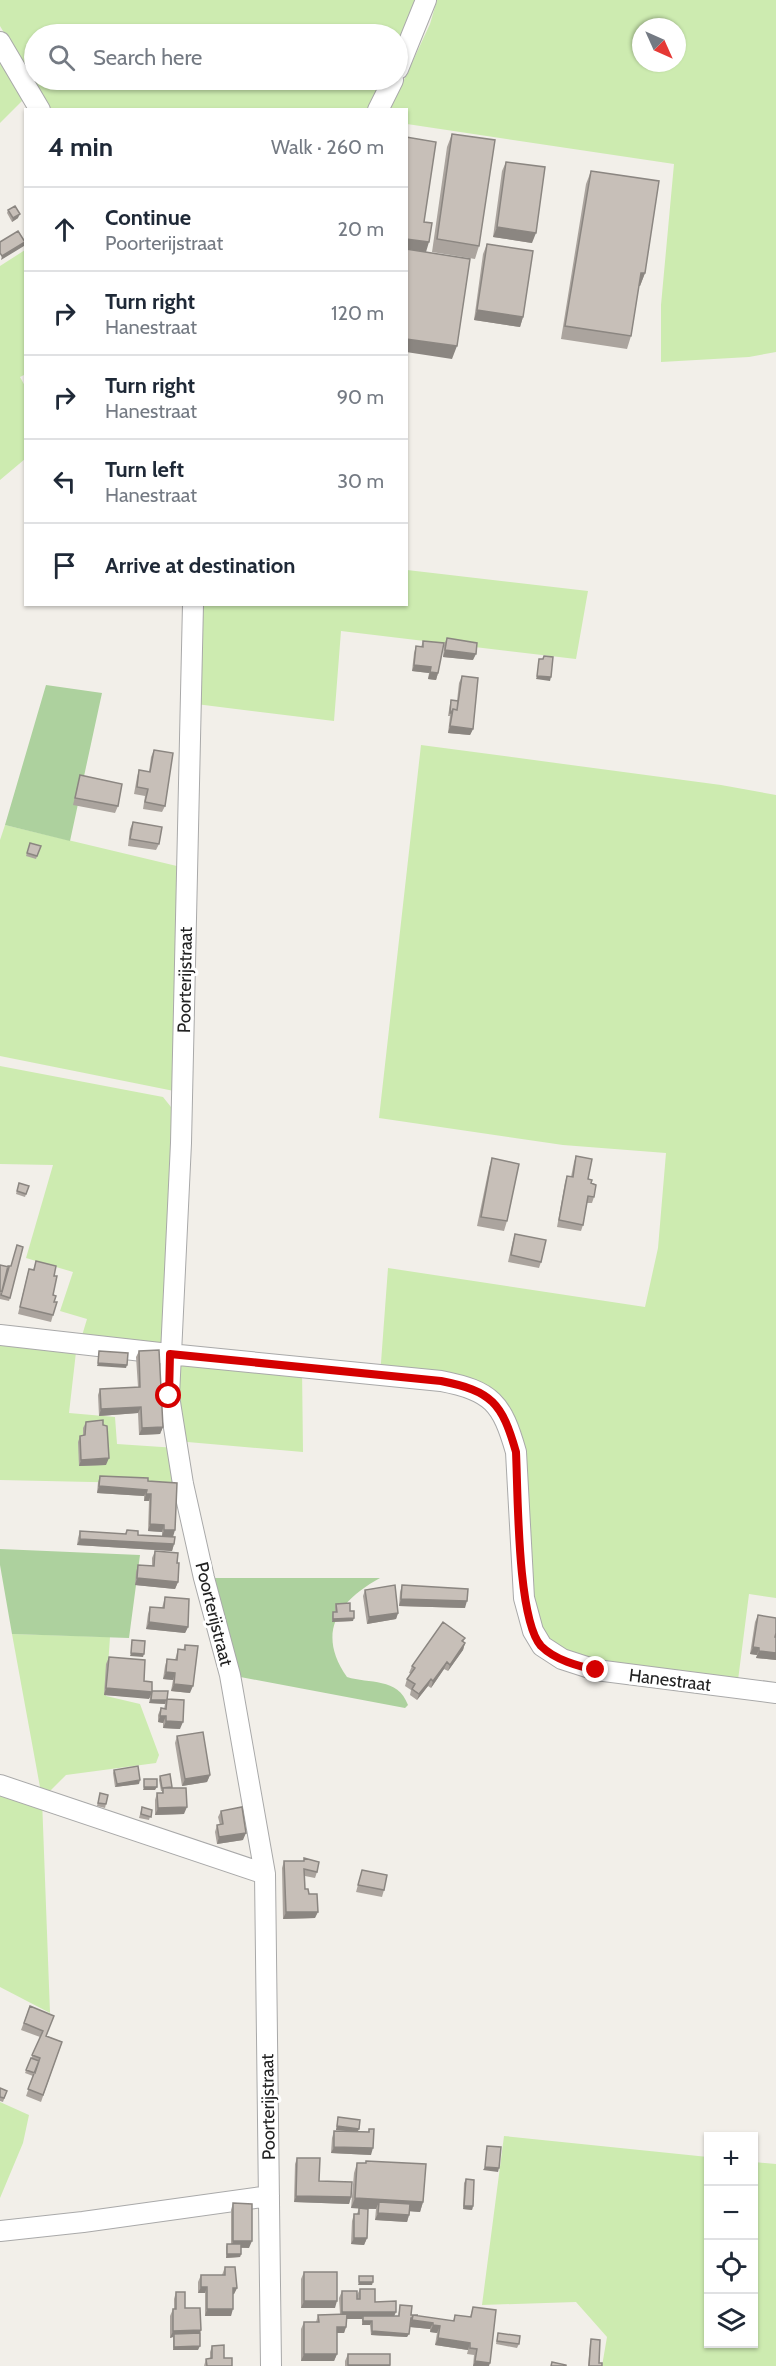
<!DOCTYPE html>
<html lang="en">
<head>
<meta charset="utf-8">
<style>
  :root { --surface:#fff; --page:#f6f6f7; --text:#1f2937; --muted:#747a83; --line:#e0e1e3 }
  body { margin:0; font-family:Cabin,sans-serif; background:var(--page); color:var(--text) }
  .controls { position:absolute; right:18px; bottom:18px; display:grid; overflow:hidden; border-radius:0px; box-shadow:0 2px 4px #0004 }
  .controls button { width:54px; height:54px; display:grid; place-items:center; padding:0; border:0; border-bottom:2px solid var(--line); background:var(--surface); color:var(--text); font:30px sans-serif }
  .compass { position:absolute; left:632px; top:18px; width:54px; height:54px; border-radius:50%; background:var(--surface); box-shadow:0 2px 4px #0004; rotate:135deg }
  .stop { position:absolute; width:18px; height:18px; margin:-14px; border:4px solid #d40000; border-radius:50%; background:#fff }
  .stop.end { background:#d40000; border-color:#fff; box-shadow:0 2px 6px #0008 }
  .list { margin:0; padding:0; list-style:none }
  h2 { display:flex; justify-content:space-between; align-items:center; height:78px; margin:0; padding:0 24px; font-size:26px }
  h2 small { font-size:20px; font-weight:400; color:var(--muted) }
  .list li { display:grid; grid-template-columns:39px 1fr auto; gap:18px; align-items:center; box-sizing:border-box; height:84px; padding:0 24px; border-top:2px solid var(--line) }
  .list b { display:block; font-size:22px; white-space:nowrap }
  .list p { margin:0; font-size:20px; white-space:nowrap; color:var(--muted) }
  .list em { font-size:20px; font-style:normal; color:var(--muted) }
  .icon { flex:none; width:33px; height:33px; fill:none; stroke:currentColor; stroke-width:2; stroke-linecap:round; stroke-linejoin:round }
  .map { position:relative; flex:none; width:776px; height:2366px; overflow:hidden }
  .search { position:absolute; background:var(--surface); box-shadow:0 2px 4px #0004; left:24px; top:24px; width:384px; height:66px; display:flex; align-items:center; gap:15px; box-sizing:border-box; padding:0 21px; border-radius:33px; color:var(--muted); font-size:22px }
  .panel { position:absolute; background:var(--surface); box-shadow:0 2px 4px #0004; left:24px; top:108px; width:384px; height:498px; border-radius:0px }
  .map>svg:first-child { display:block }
  .grass { fill:#cdebb0; fill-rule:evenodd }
  .forest { fill:#add19e }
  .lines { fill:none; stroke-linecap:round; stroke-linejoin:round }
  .street-casing { stroke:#a9a9a9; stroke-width:22 }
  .street { stroke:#fff; stroke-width:20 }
  .wall { fill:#aba49e }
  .shaded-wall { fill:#8b8681 }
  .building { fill:#c7bfb8; stroke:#8b8681; stroke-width:1.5 }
  .route { stroke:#d40000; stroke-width:8 }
  .labels { text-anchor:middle; stroke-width:6; stroke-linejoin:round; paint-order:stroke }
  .street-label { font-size:18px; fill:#222; stroke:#fff }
</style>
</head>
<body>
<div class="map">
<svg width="776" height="2366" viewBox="0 0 776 2366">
  <rect width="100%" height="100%" fill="#f2efe9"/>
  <path class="grass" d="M0,0H420L398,51V34H34V80H385L371,110L50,109L0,26Z
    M437,0H776V352L749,357L661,362V305L674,164L407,124L406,110H390L430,24ZM641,27H677V63H641Z
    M0,52L25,93L22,101L0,123Z
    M25,250L26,374L20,377L25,386V459L0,480V266Z
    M407,570L588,591L576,659L341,631L334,721L196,704L199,605L406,604Z
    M421,745L721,785L776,795V1598L749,1594L737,1688L596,1670L533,1631L516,1452L481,1393L380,1376L388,1268L645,1307L658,1248L666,1153L563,1145L379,1118Z
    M5,825L181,867L174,1091L0,1056V840Z
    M0,1066L163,1097L171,1107L174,1121L166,1334L161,1342L154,1346L81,1339L87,1319L60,1311L73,1272L26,1258L53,1165L0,1164Z
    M0,1339L76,1352L69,1413L115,1417L117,1444L177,1448L183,1484L0,1480Z
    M169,1354L302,1368L303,1452L176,1441Z
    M12,1634L110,1637L106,1696L140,1704L159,1755L156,1763L66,1775L42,1799L50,2013L0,1987V1785L42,1798Z
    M0,2102L29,2115L23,2143L0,2198Z
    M504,2136L708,2157V2344H754V2162L776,2164V2366H602L607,2337L576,2302L482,2305Z"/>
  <path class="forest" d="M46,685L102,693L70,841L5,825Z
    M0,1549L140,1555L129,1638L12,1634L0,1565Z
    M204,1578H380C338,1601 316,1633 347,1677C369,1684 398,1677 408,1705L405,1708L230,1675Z"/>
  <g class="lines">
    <defs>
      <path id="street" d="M0,42L40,110
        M398,69L426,0
        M378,110L393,80
        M193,604L181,1143L169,1396L183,1484L204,1578L230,1675L265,1874L271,2366
        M0,1335L169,1354L441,1381C492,1391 502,1403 516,1452L524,1598L533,1631L542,1646L562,1659L596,1670L776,1693
        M0,1785L265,1874
        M0,2231L83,2222L269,2196"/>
    </defs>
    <use href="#street" class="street-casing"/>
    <use href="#street" class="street"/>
  </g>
  <path class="wall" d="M452,134L479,246L475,259L432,252L447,147Z
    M506,162L532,243L493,237L502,171Z
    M591,171L645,273L640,286H639L631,336L627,349L561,339L586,184Z
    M8,210L18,218L12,222L7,213Z
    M487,244L523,317L520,327L474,320L483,254Z
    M447,638L473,660L443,657L444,645Z
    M423,641L438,673L436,680L428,679L429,673L412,671L414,653L416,646L421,647Z
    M462,676L473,729L470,735L448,733L450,716H448L450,704L451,700L457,701L459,683Z
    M154,750L165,806L162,812L143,809L145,796L134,794L137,777L139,770L149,772L151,757Z
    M80,775L118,806L115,813L73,805Z
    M133,822L159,844L156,850L128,846L130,829Z
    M30,843L41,846L36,859L26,856Z
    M576,1156L591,1183L594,1197L592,1203H587L583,1225L581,1231L557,1227L565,1182L567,1176L571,1177L574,1162Z
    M492,1158L507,1221L504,1231L477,1226L489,1168Z
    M19,1183L29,1186L25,1197L16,1194Z
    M515,1234L541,1262L539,1268L508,1262L513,1240Z
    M36,1261L54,1276L53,1315L51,1322L18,1314L27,1276L29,1269L33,1270Z
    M0,1265L10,1298L9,1301L0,1299Z
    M139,1351L163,1427L160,1434L139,1435L138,1413L99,1416L98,1395L100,1389L138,1387L136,1357Z
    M86,1422L103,1425L106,1465L79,1466L78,1442L80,1436H83V1428Z
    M100,1476L148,1481L173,1537L174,1544L172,1551L77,1545L78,1538L80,1531L125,1534L127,1530L138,1535L162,1536V1532L148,1531L149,1501H144V1496L97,1493L98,1482Z
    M155,1551L177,1563L178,1582L175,1589L135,1585L136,1572L138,1565L152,1566V1558Z
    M402,1585L465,1608L399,1606L400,1592Z
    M365,1590L398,1613L396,1619L367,1624L363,1596Z
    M165,1597L188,1627L185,1633L146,1629L148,1614L150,1607L162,1608Z
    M336,1604L350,1611L353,1621L332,1622V1615L333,1612H335V1607Z
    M758,1615L775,1637H776V1660L756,1658L757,1655L750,1654L755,1622Z
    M465,1638L463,1642L465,1643L463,1650L448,1671L444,1669L431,1688L428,1686L417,1700L410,1695L411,1690L405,1686L407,1679L411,1674L409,1673L412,1666Z
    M185,1645L190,1693L171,1691L173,1680L163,1679L165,1666L167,1659L175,1660L178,1649L183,1650Z
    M109,1657L144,1681L152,1691L168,1699L180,1729L163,1728V1723L158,1722V1715L161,1708L164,1709L165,1704L149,1703L150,1698L104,1695L106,1664Z
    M177,1736L210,1775L207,1782L182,1786L175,1743Z
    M114,1770L139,1784L115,1787L113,1773Z
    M160,1776L172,1788L184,1814L155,1815V1800L157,1793H162V1791H161L159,1780Z
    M100,1793L106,1804L105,1808L97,1806Z
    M142,1807L152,1810L149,1820L139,1818Z
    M221,1811L243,1840L217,1844L215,1832L217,1825H220L218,1817Z
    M284,1861L317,1872L315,1878L305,1876V1889L309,1894L315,1918L283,1919L282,1868Z
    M362,1870L384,1890L382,1897L356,1892Z
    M30,2006L47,2036L62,2042L41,2102L26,2096L33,2076L25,2073L40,2037L21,2030Z
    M0,2088L7,2091L3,2102L0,2101Z
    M338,2117L359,2129L358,2131L368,2132L369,2129L371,2155L331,2153L332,2138L334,2131H347L336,2130Z
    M297,2158L319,2181L351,2197L349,2204L294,2202L295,2164Z
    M366,2161L423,2202L420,2212L410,2211L407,2222L375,2220L376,2209H368L367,2238L364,2245L351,2244L352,2221L354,2214H357L359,2208L367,2209L351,2208L354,2173L357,2163H365Z
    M466,2179L473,2206L472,2210L463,2209L464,2183Z
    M233,2203L249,2248H241V2254L240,2257L226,2258V2247L227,2244H231V2210Z
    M225,2267L237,2288L234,2294H233L231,2316H205V2293H198V2282L201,2275H222Z
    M304,2272L335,2308H301V2279Z
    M360,2289L375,2302L394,2316H398L400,2305L411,2315L453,2321L455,2315L470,2317L473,2307L489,2366H473L474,2355L467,2354L468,2350L435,2345L437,2333L430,2332V2329L410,2327L407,2337L371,2335L370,2325H362V2319H347L346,2327L344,2333H337V2354L334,2361H301V2329L304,2322H316L318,2315L340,2314L339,2298L342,2291L357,2295Z
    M176,2292L185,2308L201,2330L200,2333L198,2350H173V2337L170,2338V2316L173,2309H174V2299Z
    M498,2333L519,2344L517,2348L496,2344Z
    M591,2339L599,2363L602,2366H588L590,2343Z
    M212,2346L232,2366H204L206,2359L210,2358V2352Z
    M348,2354L390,2366H345V2361Z"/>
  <path class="shaded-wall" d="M20,214L18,218L12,222L13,218Z
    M497,227L536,233L532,243L493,237Z
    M406,239L429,242L426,252L406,249Z
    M25,242L24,246L1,260L2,256Z
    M641,273H645L640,286H636Z
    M477,310L523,317L520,327L474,320Z
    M406,339L457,346L452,359L406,352Z
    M445,650L476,654L473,660L443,657Z
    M414,665L431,667L429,673L412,671Z
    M430,672L438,673L436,680L428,679Z
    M537,676L551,677L550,681L536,679Z
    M450,726L473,729L470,735L448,733Z
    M98,1363L127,1365L126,1368L97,1366Z
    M141,1407L138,1413L99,1416L101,1409Z
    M163,1427L160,1434L139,1435L142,1428Z
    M109,1458L106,1465L79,1466L81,1460Z
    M99,1486L147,1490L144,1496L97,1493Z
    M146,1494H151L149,1501H144Z
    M150,1524L164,1525L162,1532L148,1531Z
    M164,1530H175L173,1537L162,1536Z
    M80,1539L174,1544L172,1551L77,1545Z
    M137,1578L178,1582L175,1589L135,1585Z
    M401,1599L467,1601L465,1608L399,1606Z
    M398,1613L396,1619L367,1624L369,1617Z
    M354,1618L353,1621L332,1622L333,1619Z
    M149,1622L188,1627L185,1633L146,1629Z
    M465,1643L463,1650L448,1671L450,1665Z
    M753,1647L759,1648L757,1655L750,1654Z
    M759,1651L776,1653V1660L756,1658Z
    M131,1653L144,1654L143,1657L130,1656Z
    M447,1662L444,1669L431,1688L433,1681Z
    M166,1672L175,1673L173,1680L163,1679Z
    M431,1679L428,1686L417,1700L419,1694Z
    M174,1684L193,1686L190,1693L171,1691Z
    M106,1688L152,1692L149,1699L104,1695Z
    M151,1700H166L165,1704L149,1703Z
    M160,1716H166L163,1723L158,1722Z
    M166,1721L183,1722L180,1729L163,1728Z
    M210,1775L207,1782L182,1786L185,1779Z
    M140,1780L139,1784L115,1787L117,1784Z
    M144,1787H157L155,1790H143Z
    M187,1807L184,1814L155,1815L158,1808Z
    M246,1833L243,1840L217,1844L219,1837Z
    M286,1912H318L315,1918L283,1919Z
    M337,2126L359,2129L357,2132L336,2130Z
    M334,2147L373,2148L371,2155L331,2153Z
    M485,2167L499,2168L498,2172L483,2170Z
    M296,2196L351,2197L349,2204L294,2202Z
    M355,2198L423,2202L420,2212L378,2209L379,2202L376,2209L351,2208Z
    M464,2206H473L472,2210L463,2209Z
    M378,2213L409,2215L407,2222L375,2220Z
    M354,2238H367L364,2245L351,2244Z
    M233,2241H252L249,2248L231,2247Z
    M227,2254H241L240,2257L226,2258Z
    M359,2282H373L372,2285H358Z
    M201,2287H207L205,2293H198Z
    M233,2288H237L234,2294L230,2295Z
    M304,2301H337L335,2308H301Z
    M207,2309H233L231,2316H205Z
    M342,2312H396L393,2319L363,2316L362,2319H340Z
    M412,2318L433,2323L430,2329L410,2327Z
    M363,2321H372L370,2325H362Z
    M433,2325L440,2326L437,2333L430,2332Z
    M337,2327H346L344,2333H334Z
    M201,2330L198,2337L174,2334L173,2337L170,2338L173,2331Z
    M372,2331L409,2334L407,2337L371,2335Z
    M438,2338L470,2343L468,2350L435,2345Z
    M200,2346L198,2350H173L174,2347Z
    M304,2354H337L334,2361H301Z
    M475,2361L490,2363L489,2366H473Z
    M348,2365H390V2366H348Z"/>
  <path class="building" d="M452,134L495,140L479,246L437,239Z
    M406,137L436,142L424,222L432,223L429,242L406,239Z
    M506,162L545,167L536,233L497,227Z
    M591,171L659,181L645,273H641L631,336L565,326Z
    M15,206L20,214L13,218L8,210Z
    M18,231L25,242L2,256L0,253V242Z
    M487,244L533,251L523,317L477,310Z
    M406,249L470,259L457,346L406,339Z
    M447,638L477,643L476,654L445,650Z
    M423,641L444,643L438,673L430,672L431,667L414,665L416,646L423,647Z
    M544,656L553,657L551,677L537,676L539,659H543Z
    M462,676L478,678L473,729L450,726L453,709L457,710Z
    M451,700L458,701L457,710L453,709L451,713H450Z
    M154,750L173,753L165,806L145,802L148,789L137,787L139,770L150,772Z
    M80,775L122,784L118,806L75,798Z
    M133,822L162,827L159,844L130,839Z
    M30,843L41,846L37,856L27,853Z
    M576,1156L592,1159L588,1179L592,1180L591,1183L596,1185L594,1197L588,1196L583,1225L559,1220L567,1176L573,1177Z
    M492,1158L519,1164L507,1221L481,1217Z
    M19,1183L29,1186L26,1194L17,1191Z
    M515,1234L546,1240L541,1262L511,1255Z
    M17,1245L23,1247L10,1298L1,1295L8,1266H11Z
    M36,1261L56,1266L54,1276H57L53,1295L56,1296L54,1302H57L53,1315L20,1307L29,1269L34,1270Z
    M0,1265L9,1267L2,1292L0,1291Z
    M159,1350L163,1427L142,1428L141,1407L101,1409L100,1389L140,1387L139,1351Z
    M99,1351L128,1353L127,1365L98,1363Z
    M103,1420V1425L107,1426L109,1458L81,1460L80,1436L85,1435L86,1422Z
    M100,1476L148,1478V1481L177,1483L175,1530H164V1525L150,1524L151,1494H146L147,1490L99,1486Z
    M127,1530L138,1531V1535L175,1537L174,1544L80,1539V1531L126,1534Z
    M155,1551L178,1553L177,1563H179L178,1582L137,1578L138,1565L154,1566Z
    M395,1585L398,1613L369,1617L365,1590Z
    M402,1585L468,1589L467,1601L401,1599Z
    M165,1597L189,1599L188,1627L149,1622L150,1607L164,1608Z
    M350,1603V1611H354V1618L333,1619V1612H337L336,1604Z
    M758,1615L776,1618V1633L775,1637H776V1653L759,1651V1648L753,1647Z
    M443,1622L465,1638L462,1641L465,1643L450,1665L447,1662L433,1681L431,1679L419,1694L412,1689L415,1684L407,1679L415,1668L412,1666Z
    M132,1640L145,1641L144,1654L131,1653Z
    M185,1645L198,1646L193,1686L174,1684L175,1673L166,1672L167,1659L177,1660L178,1649L185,1650Z
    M109,1657L145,1660L144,1681L152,1682V1692L106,1688Z
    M152,1691H168L167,1700H151Z
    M167,1699L184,1700L183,1722L166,1721V1716H160L161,1708L166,1709Z
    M203,1732L210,1775L185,1779L177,1736Z
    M138,1766L140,1780L117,1784L114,1770Z
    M170,1774L172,1787L162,1788L160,1776Z
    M144,1779H157V1787H144Z
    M163,1788H186L187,1807L158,1808L157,1793H163Z
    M100,1793L108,1795L106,1804L98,1803Z
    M142,1807L152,1810L151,1817L141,1814Z
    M242,1807L246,1833L219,1837L217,1825L223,1824L221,1811Z
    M304,1858L319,1862L317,1872L304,1869L305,1889H308L309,1894H317L318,1912H286L284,1861H304Z
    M362,1870L387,1875L384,1890L358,1885Z
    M30,2006L54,2016L46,2036L62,2042L43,2095L28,2089L40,2058L32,2055L43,2031L24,2023Z
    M31,2058L39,2061L35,2073L26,2070Z
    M0,2088L7,2091L4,2098L0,2097Z
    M338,2117L360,2120L359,2129L337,2126Z
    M369,2129H374L373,2148L334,2147V2131L369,2132Z
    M487,2146L501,2147L499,2168L485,2167Z
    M297,2158H320L319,2181L352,2182L351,2197L296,2196Z
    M366,2161L426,2164L423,2202L355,2198L357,2163H366Z
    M466,2179L474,2180L473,2206H464Z
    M379,2202L410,2204L409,2215L378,2213Z
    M233,2203L252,2204V2241H233Z
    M359,2208L368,2209L367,2238H354V2214H359Z
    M227,2244H241V2254H227Z
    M225,2267H235L237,2288H233V2309H207V2287H201V2275H225Z
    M304,2272H337V2301H304Z
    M359,2276H373V2282H359Z
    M360,2289H375V2302L396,2301V2312H342V2291H357V2299H360Z
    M176,2292H185V2308H200L201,2330L173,2331V2309H176Z
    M400,2305L412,2306L411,2315H418H413L412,2318H411L409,2334L372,2331V2321H363V2316H399Z
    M473,2307L496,2310L490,2363L475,2361L477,2349L470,2348V2343L438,2338L440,2326L433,2325V2323L412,2320L413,2315L454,2321L455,2315L471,2317Z
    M347,2314L346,2327H337V2354H304V2322H319L318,2315Z
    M200,2333V2346L174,2347V2334Z
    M498,2333L520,2336L519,2344L497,2341Z
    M591,2339L600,2340L599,2363H602V2366H589Z
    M224,2345V2358H232V2366H207L206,2359L212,2358V2346Z
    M348,2354H390V2365H348Z
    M552,2362L566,2365V2366H551Z"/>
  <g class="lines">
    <path class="route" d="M169,1396L170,1354L441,1381C492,1391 502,1403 516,1452C518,1492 517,1619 541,1646C555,1660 578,1666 596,1670"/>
  </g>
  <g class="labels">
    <g class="street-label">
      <text transform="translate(185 980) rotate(-89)" y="6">Poorterijstraat</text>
      <text transform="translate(214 1614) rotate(76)" y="6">Poorterijstraat</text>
      <text transform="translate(670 1680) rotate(7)" y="6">Hanestraat</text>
      <text transform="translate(268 2107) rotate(-91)" y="6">Poorterijstraat</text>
    </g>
  </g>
</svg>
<div class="controls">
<button>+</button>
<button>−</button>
<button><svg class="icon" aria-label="locate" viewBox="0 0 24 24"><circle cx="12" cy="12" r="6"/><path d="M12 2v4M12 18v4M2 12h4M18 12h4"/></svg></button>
<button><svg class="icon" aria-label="layers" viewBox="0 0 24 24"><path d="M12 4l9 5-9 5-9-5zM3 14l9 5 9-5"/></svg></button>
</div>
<svg class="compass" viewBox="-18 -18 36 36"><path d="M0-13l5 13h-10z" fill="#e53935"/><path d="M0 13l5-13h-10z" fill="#747a83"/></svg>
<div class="stop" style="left:169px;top:1396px"></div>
<div class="stop end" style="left:596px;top:1670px"></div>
<div class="search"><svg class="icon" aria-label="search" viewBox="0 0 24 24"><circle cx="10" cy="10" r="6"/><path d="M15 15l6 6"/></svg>Search here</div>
<section class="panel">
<h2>4 min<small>Walk · 260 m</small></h2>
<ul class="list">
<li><svg class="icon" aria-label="ahead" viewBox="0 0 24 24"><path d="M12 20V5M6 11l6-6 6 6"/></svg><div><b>Continue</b><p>Poorterijstraat</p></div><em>20 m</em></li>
<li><svg class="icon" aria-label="right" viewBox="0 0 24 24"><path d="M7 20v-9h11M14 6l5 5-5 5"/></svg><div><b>Turn right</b><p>Hanestraat</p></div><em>120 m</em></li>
<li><svg class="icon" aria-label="right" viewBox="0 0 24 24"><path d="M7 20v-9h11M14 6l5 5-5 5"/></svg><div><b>Turn right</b><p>Hanestraat</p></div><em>90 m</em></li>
<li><svg class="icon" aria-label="left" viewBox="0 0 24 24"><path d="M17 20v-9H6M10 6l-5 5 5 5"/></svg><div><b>Turn left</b><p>Hanestraat</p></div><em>30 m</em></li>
<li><svg class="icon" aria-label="arrive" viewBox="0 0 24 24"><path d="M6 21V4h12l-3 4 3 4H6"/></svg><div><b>Arrive at destination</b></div></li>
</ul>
</section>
</div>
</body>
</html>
